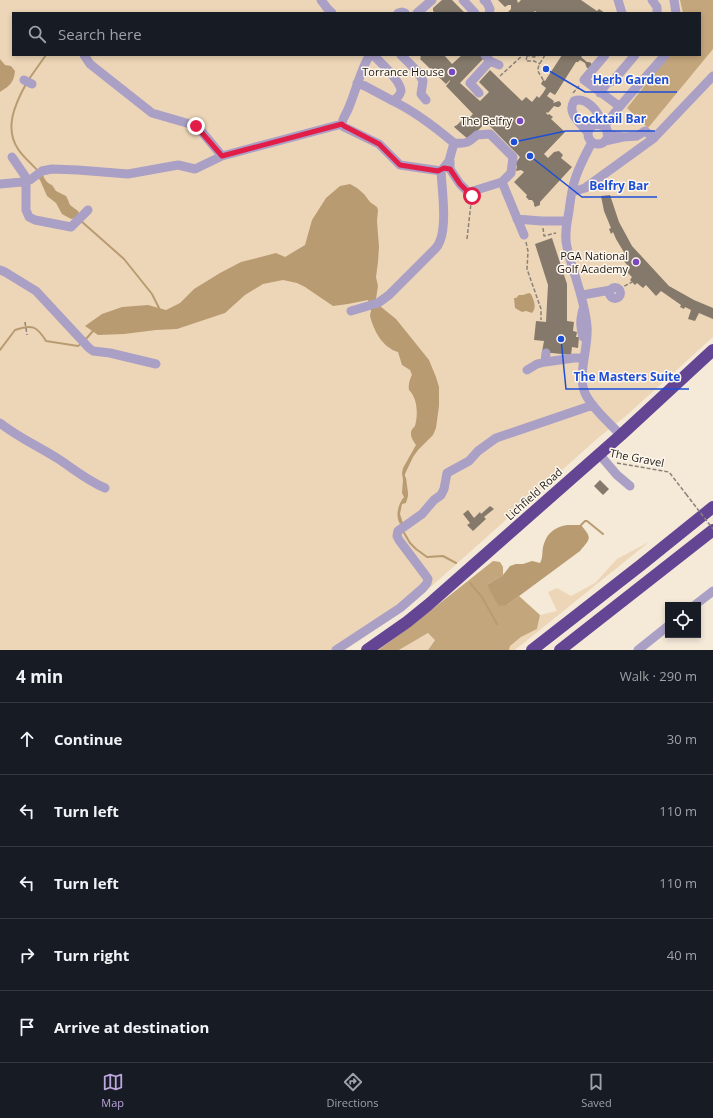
<!DOCTYPE html>
<html lang="en">
<head>
<meta charset="utf-8">
<style>
  :root { --surface:#171b24; --page:#242831; --text:#f1f3f6; --muted:#9ea1a6; --line:#363941; --accent:#bba6dd }
  body { margin:0; font-family:"Open Sans",sans-serif; background:var(--page); color:var(--text) }
  .controls { position:absolute; right:12px; bottom:12px; display:grid; overflow:hidden; border-radius:0px; box-shadow:0 2px 6px #0003 }
  .controls button { width:36px; height:36px; display:grid; place-items:center; padding:0; border:0; border-bottom:1px solid var(--line); background:var(--surface); color:var(--text); font:20px sans-serif }
  .stop { position:absolute; width:12px; height:12px; margin:-9px; border:3px solid #e11d48; border-radius:50%; background:#fff }
  .stop.end { background:#e11d48; border-color:#fff; box-shadow:0 1px 4px #0008 }
  .list { margin:0; padding:0; list-style:none }
  h2 { display:flex; justify-content:space-between; align-items:center; height:52px; margin:0; padding:0 16px; font-size:17px }
  h2 small { font-size:13px; font-weight:400; color:var(--muted) }
  .list li { display:grid; grid-template-columns:26px 1fr auto; gap:12px; align-items:center; box-sizing:border-box; height:72px; padding:0 16px; border-top:1px solid var(--line) }
  .list b { display:block; font-size:15px; white-space:nowrap }
  .list em { font-size:13px; font-style:normal; color:var(--muted) }
  .icon { flex:none; width:22px; height:22px; fill:none; stroke:currentColor; stroke-width:2; stroke-linecap:round; stroke-linejoin:round }
  .map { position:relative; flex:none; width:713px; height:650px; overflow:hidden }
  .search { position:absolute; background:var(--surface); box-shadow:0 2px 6px #0003; left:12px; right:12px; top:12px; height:44px; display:flex; align-items:center; gap:10px; box-sizing:border-box; padding:0 14px; border-radius:0px; color:var(--muted); font-size:15px }
  .sheet { height:412px; background:var(--surface) }
  nav { display:flex; justify-content:space-around; align-items:center; box-sizing:border-box; height:56px; border-top:1px solid var(--line); background:var(--surface); font-size:11px; color:var(--muted) }
  nav a { display:grid; justify-items:center; gap:2px }
  nav .on { color:var(--accent) }
  .map>svg:first-child { display:block }
  .green { fill:#edd6b7; fill-rule:evenodd }
  .forest { fill:#c4a67c }
  .water { fill:#b99b72 }
  .lines { fill:none; stroke-linecap:round; stroke-linejoin:round }
  .stream { stroke:#b99b72; stroke-width:2 }
  .building { fill:#84796a }
  .path { stroke:#8a8277; stroke-width:1.5; stroke-dasharray:4 2; stroke-linecap:butt }
  .minor { stroke:#aa9fc5; stroke-width:9 }
  .highway { stroke:#644594; stroke-width:12 }
  .path-bridge { stroke:#8a8277; stroke-width:1.5; stroke-dasharray:4 2; stroke-linecap:butt }
  .route { stroke:#e11d48; stroke-width:5 }
  .poi-dot { fill:#7947bf; stroke:#fef7ed; stroke-width:1.5 }
  .labels { text-anchor:middle; stroke-width:3; stroke-linejoin:round; paint-order:stroke }
  .poi-label { font-size:11px; fill:#201c16; stroke:#fef7ed; text-anchor:end }
  .street-label { font-size:11px; fill:#201c16; stroke:#fef7ed }
  .leader { fill:none; stroke:#1d4ed8; stroke-width:1.5 }
  .callout-dot { fill:#1d4ed8; stroke:#fef7ed; stroke-width:1.5 }
  .callout-label { font-size:12px; text-anchor:middle; font-weight:bold; fill:#1d4ed8; stroke:#fef7ed; stroke-width:3; stroke-linejoin:round; paint-order:stroke }
</style>
</head>
<body>
<div class="map">
<svg width="713" height="650" viewBox="0 0 713 650">
  <rect width="100%" height="100%" fill="#f5e9d8"/>
  <path class="green" d="M0,0H713V337L627,415L598,438L406,609L345,650H0ZM13,13H700V55H13Z
    M649,542L515,650H509L510,646L521,637L537,629L540,615L557,611L548,592L557,588L571,596L595,583L617,559Z
    M428,633L435,639L428,650H399Z"/>
  <path class="forest" d="M680,0H713V49L648,128L627,108L669,55H700V13H683Z
    M493,561L500,562L503,567V575L488,584V587L507,605L519,596L540,615L537,629L521,637L510,646L509,650H428L435,640L428,633L399,650H378L411,626Z"/>
  <path class="water" d="M0,59L5,65L11,66L15,71C14,83 9,86 0,92Z
    M43,175C45,180 47,183 52,185L56,191L66,196L68,200L70,205L78,211L80,216L75,218L71,219L62,214L56,203L47,196L40,180L38,178Z
    M350,184L357,188L364,194L370,202L377,207L378,210L377,221L379,247L378,262L376,277L378,286L376,299L377,305L380,306L396,319L429,360L436,377L439,387V406L436,428L433,435L418,450L413,457L405,474V484L406,491L408,496L406,503L402,504L400,514L403,523L400,524C395,516 398,504 404,497L402,493L403,480L402,473L403,468L416,445C411,438 408,432 415,426C418,415 418,399 409,390C408,386 410,378 412,375L410,370L402,365L398,352C382,347 374,331 370,316C370,314 371,312 371,310C371,307 369,303 368,300L348,304L333,306L305,287L297,283L283,280L263,284L245,295L225,313L177,329L156,330L124,334L98,335L85,326L102,314L122,307L148,305L166,310L180,303L194,289L220,273L241,262L276,253L285,257L305,245L312,220L326,198L340,186Z
    M529,293L531,294C534,300 537,308 532,313L526,311L522,312L515,308L514,298H516L519,295H523Z
    M567,525H581C592,538 591,538 580,551L507,605L500,606L498,605L488,587V584L503,575L510,566L516,564H523L532,561L540,563C543,558 542,553 543,547C546,534 554,527 567,525Z"/>
  <g class="lines">
    <path class="stream" d="M29,79L46,55
      M26,84C15,104 4,128 18,149C23,157 31,163 37,170
      M81,221L124,259L152,294L160,310
      M85,340L94,330
      M0,350L15,330C32,324 37,326 46,341L78,346L82,343
      M405,478L407,493V495
      M581,525L585,521H587L603,534
      M403,531L410,543L416,549L427,557L443,556L456,563
      M470,583L482,597L497,624"/>
  </g>
  <path class="building" d="M442,0H452L465,13H435L433,11V8Z
    M498,0H517L518,3L521,0H581L597,11L599,9L605,13H538L535,11L533,13H507L511,9V5H508L505,7Z
    M419,55H444L452,64L462,55H481L484,58L460,83L480,101L489,92L479,82L490,70L522,101L526,97L532,102L537,96L539,98L543,93L546,88L541,84L543,80L545,81L562,55H581L582,56L581,57L587,62H589L591,63L592,65L590,68H587L586,66L585,63L580,60L578,62H576L555,95L550,92L547,96L554,101L553,103L559,101L561,103V105L559,107H557L554,106L548,113L547,112L546,113L548,115L549,114L553,117L551,119L565,132L544,154L548,158L554,152L559,151L563,155L561,158L572,167L540,202V205L535,207L534,205V203L532,200H529L526,197L527,195L514,182L524,172L521,170L516,171L517,166L515,164L520,157L486,122L469,140L454,127L455,126L457,125L467,115L470,117L473,114L446,86L450,81V80L446,84L420,59L421,57Z
    M610,195L619,222L632,246L669,286L694,300L713,308V319L699,313L695,321L688,319L691,310L685,307L684,309L680,307L681,305L661,291L656,296L646,285L643,288L637,283L635,285L630,280L632,277L627,272L630,268L621,258L625,254L616,239L613,232L611,234L609,229L611,228L604,211L601,196Z
    M552,238L567,284V321L574,322L573,331L577,332L576,337H579L578,348L572,347L571,355L542,352L544,341L534,340L536,321L546,322L548,285L535,244Z
    M600,480L609,489L603,495L594,486Z
    M490,506L494,509L484,517L486,519L473,531L467,525L470,523L463,514L468,510L474,518L480,512L481,514Z"/>
  <g class="lines">
    <path class="path" d="M526,55L534,57L540,55
      M527,56L526,61H534L540,64
      M500,76L523,55
      M543,80C542,77 539,74 538,71C537,66 543,59 545,55
      M573,93L579,86
      M543,228L544,236L556,233
      M467,239L471,203
      M526,242L528,251L527,269L541,309V320
      M619,289L632,282
      M25,322L27,335
      M617,463L669,472L686,494"/>
    <path class="minor" d="M321,0L327,8L332,13
      M463,0L475,13
      M484,0L487,3L490,9L489,13
      M618,0L622,13
      M652,0L657,7V13
      M674,0L676,13
      M398,13L402,12L405,13
      M417,13L432,0
      M84,55L90,64L152,113L197,126L222,156
      M373,55C380,62 401,81 401,91C400,95 396,99 393,101C416,112 435,127 454,143
      M401,55L418,72L423,81L421,94L426,100
      M485,55L490,61L499,65
      M605,55L584,80L619,106
      M24,80L32,84
      M357,83L365,86L393,101
      M479,93L470,83L490,61
      M600,93L607,83L613,81L635,55
      M588 134a10 10 0 1 1 20 0a10 10 0 1 1-20 0Z
      M604,127C622,101 645,79 665,55
      M588,133C582,124 566,114 574,101C586,96 598,111 601,121L599,125
      M623,137L637,136L645,131L654,138L713,76
      M605,141L623,137L612,135L607,133
      M592,142C585,156 576,171 573,187C571,195 570,203 569,211C567,223 564,235 567,247C573,274 585,299 587,327C589,347 577,374 585,393C591,407 610,424 621,435
      M12,157L25,176L26,180V210L29,217L35,220L71,227L88,210
      M449,161L454,143C466,144 468,143 477,135L490,134L513,157L511,173L502,182
      M441,171L449,161H450V169L460,184L472,196L473,191L502,182L524,235
      M0,184L22,182L30,180L42,171L52,169L78,170L128,174L178,165L195,169L222,156L342,124
      M572,192L585,188L654,138
      M517,219L541,221H567
      M0,270L5,272L36,291L89,348L93,351L110,353L156,364
      M609.5 293a5.5 5.5 0 1 1 11 0a5.5 5.5 0 1 1-11 0Z
      M582,295L611,290
      M583,309C580,321 580,325 583,337L586,338
      M351,311L378,303L389,295L435,249C437,247 439,244 440,241C447,224 442,190 441,171L400,165L379,144L344,127L342,124C342,119 347,113 349,107C356,90 360,72 369,56V55
      M546,353L545,362L574,358H584
      M527,370L537,364L545,362
      M0,423C19,438 40,447 60,460C75,470 88,481 105,488
      M599,454L617,475L630,486
      M695,605L713,591
      M336,650L400,608L423,588L427,583L428,579L426,576L399,540L397,536L398,531L422,514L434,500L441,495L444,489L447,473L469,461L478,451L496,438L593,405
      M638,650L668,626"/>
    <path class="highway" d="M367,650L407,622L428,605L621,435L713,350
      M532,650L641,565L713,507
      M560,650L713,530"/>
    <path class="path-bridge" d="M686,494L713,529"/>
  </g>
  <g class="lines">
    <path class="route" d="M196,126L222,156L342,124L344,126L379,144L400,165L438,171L444,168L450,169L460,184L472,196"/>
  </g>
  <g class="poi-dot">
    <circle cx="452" cy="72" r="4"/>
    <circle cx="520" cy="121" r="4"/>
    <circle cx="636" cy="262" r="4"/>
  </g>
  <g class="labels">
    <g class="poi-label">
      <text x="444" y="76">Torrance House</text>
      <text x="512" y="125">The Belfry</text>
      <text x="628" y="260">PGA National<tspan x="628" dy="13">Golf Academy</tspan></text>
    </g>
    <g class="street-label">
      <text transform="translate(637 458) rotate(11)" y="4">The Gravel</text>
      <text transform="translate(534 494) rotate(-42)" y="4">Lichfield Road</text>
    </g>
  </g>
  <path class="leader" d="M546 69L585 92H677M514 142L566 131H655M530 156L582 197H657M561 339L566 389H689"/>
  <g class="callout-dot">
    <circle cx="546" cy="69" r="4"/>
    <circle cx="514" cy="142" r="4"/>
    <circle cx="530" cy="156" r="4"/>
    <circle cx="561" cy="339" r="4"/>
  </g>
  <g class="callout-label">
    <text x="631" y="84">Herb Garden</text>
    <text x="610" y="123">Cocktail Bar</text>
    <text x="619" y="190">Belfry Bar</text>
    <text x="627" y="381">The Masters Suite</text>
  </g>
</svg>
<div class="controls">
<button><svg class="icon" aria-label="locate" viewBox="0 0 24 24"><circle cx="12" cy="12" r="6"/><path d="M12 2v4M12 18v4M2 12h4M18 12h4"/></svg></button>
</div>
<div class="stop" style="left:472px;top:196px"></div>
<div class="stop end" style="left:196px;top:126px"></div>
<div class="search"><svg class="icon" aria-label="search" viewBox="0 0 24 24"><circle cx="10" cy="10" r="6"/><path d="M15 15l6 6"/></svg>Search here</div>
</div>
<section class="sheet">
<h2>4 min<small>Walk · 290 m</small></h2>
<ul class="list">
<li><svg class="icon" aria-label="ahead" viewBox="0 0 24 24"><path d="M12 20V5M6 11l6-6 6 6"/></svg><div><b>Continue</b></div><em>30 m</em></li>
<li><svg class="icon" aria-label="left" viewBox="0 0 24 24"><path d="M17 20v-9H6M10 6l-5 5 5 5"/></svg><div><b>Turn left</b></div><em>110 m</em></li>
<li><svg class="icon" aria-label="left" viewBox="0 0 24 24"><path d="M17 20v-9H6M10 6l-5 5 5 5"/></svg><div><b>Turn left</b></div><em>110 m</em></li>
<li><svg class="icon" aria-label="right" viewBox="0 0 24 24"><path d="M7 20v-9h11M14 6l5 5-5 5"/></svg><div><b>Turn right</b></div><em>40 m</em></li>
<li><svg class="icon" aria-label="arrive" viewBox="0 0 24 24"><path d="M6 21V4h12l-3 4 3 4H6"/></svg><div><b>Arrive at destination</b></div></li>
</ul>
</section>
<nav>
<a class="on"><svg class="icon" aria-label="map" viewBox="0 0 24 24"><path d="M3 6l6-2 6 2 6-2v14l-6 2-6-2-6 2zM9 4v14M15 6v14"/></svg>Map</a>
<a><svg class="icon" aria-label="directions" viewBox="0 0 24 24"><path d="M12 3l9 9-9 9-9-9zM9 14v-3h6M13 9l2 2-2 2"/></svg>Directions</a>
<a><svg class="icon" aria-label="saved" viewBox="0 0 24 24"><path d="M7 4h10v16l-5-4-5 4z"/></svg>Saved</a>
</nav>
</body>
</html>
